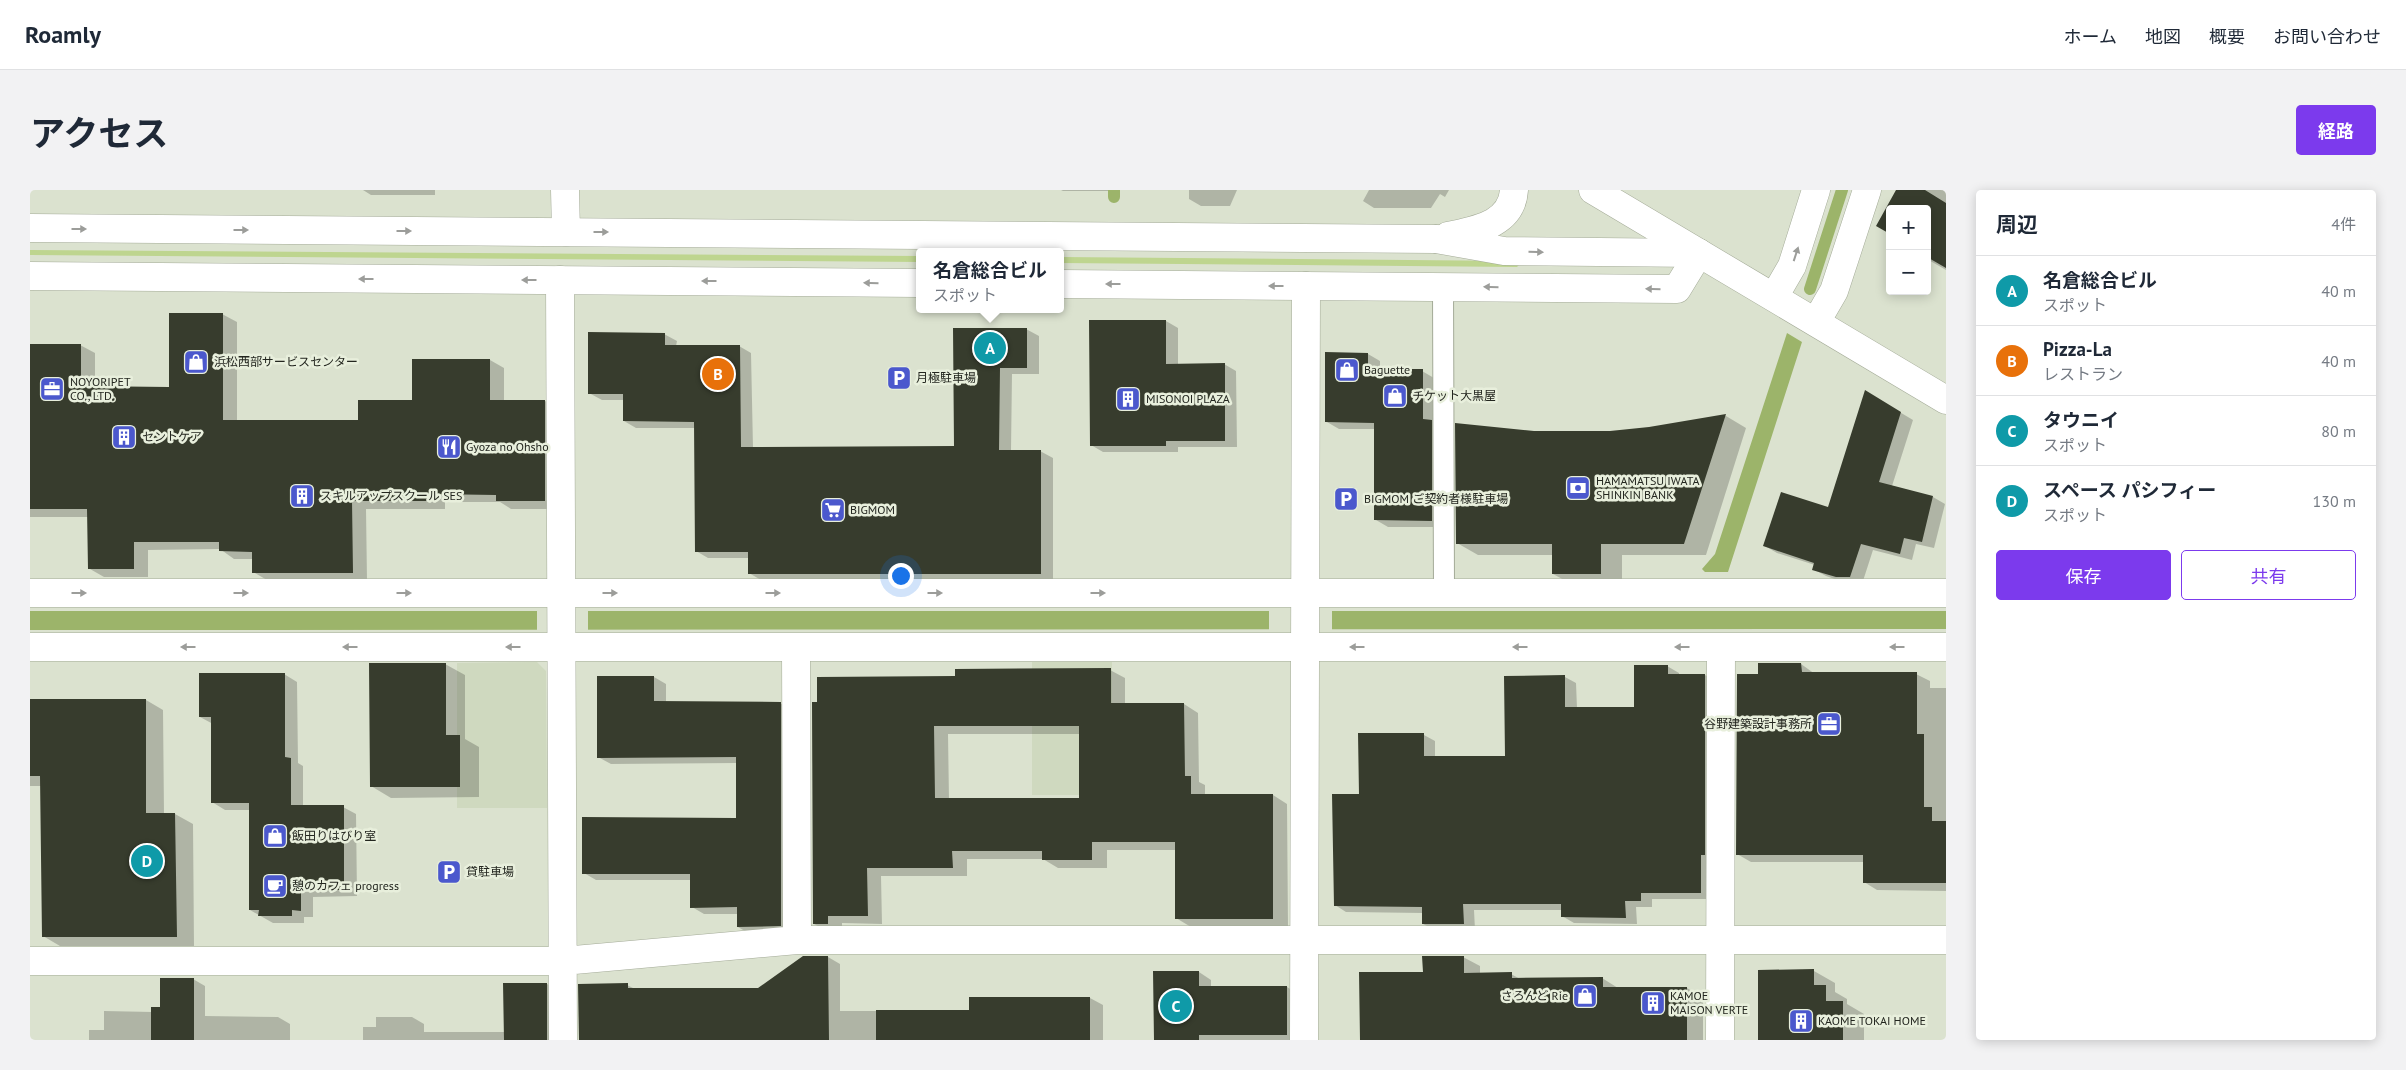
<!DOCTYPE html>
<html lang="ja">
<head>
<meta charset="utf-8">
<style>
  :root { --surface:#fff; --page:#f2f2f3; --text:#1f2937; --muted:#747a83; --line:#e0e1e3; --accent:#7c3aed }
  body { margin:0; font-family:"PT Sans","Noto Sans JP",sans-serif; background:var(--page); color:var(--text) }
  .controls { position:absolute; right:15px; top:15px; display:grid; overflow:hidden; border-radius:5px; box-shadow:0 2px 12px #0003 }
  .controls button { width:45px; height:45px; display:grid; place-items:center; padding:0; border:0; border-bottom:1px solid var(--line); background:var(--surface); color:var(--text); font:25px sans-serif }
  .you { position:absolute; left:870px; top:385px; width:18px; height:18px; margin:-12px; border:4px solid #fff; border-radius:50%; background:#1a73e8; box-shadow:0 0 0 8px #1a73e833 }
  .badge { display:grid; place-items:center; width:32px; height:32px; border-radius:50%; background:var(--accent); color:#fff; font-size:16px; font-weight:700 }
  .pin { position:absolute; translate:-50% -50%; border:2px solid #fff; box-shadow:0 1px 5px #0006 }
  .popup { position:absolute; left:886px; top:58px; width:148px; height:65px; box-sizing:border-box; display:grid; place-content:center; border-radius:5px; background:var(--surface); filter:drop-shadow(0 1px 4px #0005); font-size:16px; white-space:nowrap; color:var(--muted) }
  .popup b { font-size:19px; color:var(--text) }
  .popup::after { content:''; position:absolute; left:50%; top:100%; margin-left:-10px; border:10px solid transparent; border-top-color:var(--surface) }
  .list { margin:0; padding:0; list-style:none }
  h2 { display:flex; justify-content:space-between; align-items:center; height:65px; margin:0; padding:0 20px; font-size:21px }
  h2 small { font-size:16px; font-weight:400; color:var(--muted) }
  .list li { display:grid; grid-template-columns:32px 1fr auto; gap:15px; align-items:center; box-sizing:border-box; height:70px; padding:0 20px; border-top:1px solid var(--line) }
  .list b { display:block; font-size:19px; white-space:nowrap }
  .list p { margin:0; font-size:16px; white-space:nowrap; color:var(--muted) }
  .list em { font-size:16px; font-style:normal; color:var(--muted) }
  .actions { display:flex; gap:10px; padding:15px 20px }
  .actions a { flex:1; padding:11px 0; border:1px solid var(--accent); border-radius:5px; text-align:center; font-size:18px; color:var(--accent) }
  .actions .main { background:var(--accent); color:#fff }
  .map { position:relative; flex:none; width:1916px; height:850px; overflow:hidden; border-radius:5px }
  header { display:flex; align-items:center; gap:30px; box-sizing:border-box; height:70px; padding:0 25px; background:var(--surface); border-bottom:1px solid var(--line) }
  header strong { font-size:24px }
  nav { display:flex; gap:28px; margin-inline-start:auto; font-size:18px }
  .intro { display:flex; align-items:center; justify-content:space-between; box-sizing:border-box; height:120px; padding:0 30px }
  h1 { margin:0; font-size:35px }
  .button { padding:12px 22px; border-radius:5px; background:var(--accent); color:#fff; font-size:18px; font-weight:700 }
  main { display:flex; gap:30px; padding:0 30px }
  aside { flex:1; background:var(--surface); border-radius:5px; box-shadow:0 2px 12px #0003 }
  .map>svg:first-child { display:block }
  .built { fill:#cfd9bf }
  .green { fill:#bed58f }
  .water { fill:#9cb46a }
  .pier { fill:#dbe2cf }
  .shadow { fill:#0003; fill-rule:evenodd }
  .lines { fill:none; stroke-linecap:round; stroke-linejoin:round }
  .stream { stroke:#9cb46a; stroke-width:12 }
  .building { fill:#373c2d; fill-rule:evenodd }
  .service-casing { stroke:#a4ab98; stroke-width:22 }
  .minor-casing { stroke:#a4ab98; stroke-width:29 }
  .tertiary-casing { stroke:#a4ab98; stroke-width:29 }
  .service { stroke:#fff; stroke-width:20 }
  .minor { stroke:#fff; stroke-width:28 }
  .tertiary { stroke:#fff; stroke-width:28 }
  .oneway { fill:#9c9d9a }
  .labels { text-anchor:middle; stroke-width:5; stroke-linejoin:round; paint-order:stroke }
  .poi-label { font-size:12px; fill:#23261f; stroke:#e8efdc; text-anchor:start }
</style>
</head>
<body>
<header>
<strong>Roamly</strong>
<nav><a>ホーム</a><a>地図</a><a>概要</a><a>お問い合わせ</a></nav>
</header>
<div class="intro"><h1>アクセス</h1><a class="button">経路</a></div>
<main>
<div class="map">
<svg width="1916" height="850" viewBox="0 0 1916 850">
  <rect width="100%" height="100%" fill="#dbe2cf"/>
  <path class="built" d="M507,472L516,481L517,618H427V473Z
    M1002,472H1082V605H1002Z"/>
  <path class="green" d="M0,60L890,66V72L0,65Z
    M1030,67L1488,71L1491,73L1487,77L1030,73Z"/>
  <path class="water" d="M1757,143L1772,152L1698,382H1675L1672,379L1685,364Z
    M0,421H1916V439L0,440Z"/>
  <path class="pier" d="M1239,418H1302V442H1239Z
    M507,419H558V442H507Z"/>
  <path class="shadow" d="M333,0H405V5H341Z
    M1031,0H1085V1H1033Z
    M1159,0H1207L1200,16H1171L1159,9Z
    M1339,0H1419L1415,7L1410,4L1401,18H1344L1333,11Z
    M1868,0H1916V80L1897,69V19H1860L1847,35Z
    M192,124L207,132V231H329L383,211L460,170L474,178V211H515L529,219V319H481L470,312H415V319H336L337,390H237L223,382V369H204L190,359L118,360V387H74L60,379L58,327H0V155H50L65,163V198H141Z
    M1136,131L1148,138V175L1194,174L1206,181L1207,257H1148V262H1073L1061,255Z
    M924,139H996L1009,146V184H982L981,261H1010L1023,268V391L731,390L719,383V368H678L666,361V238H606L594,231V210H572L559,203L634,144L647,151L646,156H709L721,163L723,258H925Z
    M1338,164L1350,171V180L1392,181L1404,188L1414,337H1358L1346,330L1345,239H1309L1297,232Z
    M1836,202L1883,230L1862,296L1903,307L1915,314L1904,358L1886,354L1882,370L1843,360L1832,394H1819L1796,386L1783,379L1785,375L1747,363L1735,356L1798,319Z
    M1696,226L1716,238L1676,365H1592V396H1545L1523,384L1524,365H1448L1427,353L1504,243L1580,242L1619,239Z
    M415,474L435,485V549L449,557V607L361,608L341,596Z
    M1771,474L1785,484H1886L1900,491V498H1916V701L1847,700L1834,692V672H1721L1707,664L1730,485Z
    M1637,476L1649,483V485H1675L1686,492L1682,709H1622V717H1606L1607,734L1544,733L1532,726V720H1444L1445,740H1405L1393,734V723L1316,722L1305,715L1330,605V544L1394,545L1405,551V567H1476V487H1535L1546,493L1547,518H1606Z
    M1080,480L1095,488V514H1154L1168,523L1169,592L1175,595V605H1243L1257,614L1258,737H1161L1146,728V660H1077V678H1028L1013,669H937V686H851L852,734L812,733V742H799L784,734L926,488ZM918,544H1050V609L919,610Z
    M254,484L267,492L268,573L273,576V616L313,617L326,624L327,706L283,707V727H274V733H243L220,720V620H195L182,612L183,534L170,527Z
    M624,487L636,494V513H750L762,520L763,742L720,744L708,737V724H674L662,717V690H566L554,683L708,629L707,573L581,574L568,567Z
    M0,510H116L133,520L134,624H145L163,634L164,756H30L13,746L11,596H0Z
    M798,767L810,774V821H940V808H1060L1073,815V850H550L597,795L605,799L729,800Z
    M1433,767L1450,776V784H1481L1490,789L1572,788L1588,798H1657L1673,808V850H1331L1394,784Z
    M1784,781L1805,793V802L1817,809V814L1834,824V850H1730Z
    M1169,782L1181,790V797H1257L1269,804V850H1125Z
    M163,789L175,796V826L248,827L260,834V850H59V840H74V821L123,822L132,818Z
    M517,794L529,801V850H333V837H346V827H382L394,834V842H475Z"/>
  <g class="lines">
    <path class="stream" d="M1084,7V0
      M1780,99L1812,0"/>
  </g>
  <path class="building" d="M1866,0H1895L1916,13V78L1897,67V19H1860V44L1846,36Z
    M139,123H193V230H328V210H382V169H460V210H515V311H466V305L401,304V311H322L323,383H222V362L189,361V352H104V379H58L57,319H0V154H51V196L139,197Z
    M1059,130H1136V174L1195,173V251H1136V256H1060Z
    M923,138H997V178H970L969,260H1011V384H718V362H665L664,232L593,231V204H558V142L635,143V155H710L711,257L924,256Z
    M1295,162L1338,163V179H1393V229L1402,230V331L1344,330V233L1295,232Z
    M1835,200L1871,222L1849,292L1903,306L1892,352L1874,348L1870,364L1831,354L1820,387H1806L1782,380L1784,373L1733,356L1751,302L1798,317Z
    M1696,224L1654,354H1571V384H1522V354H1426L1425,233L1504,241H1580L1619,237Z
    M339,473H416V545H430V597H340Z
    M1728,473H1771L1772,482H1887V544H1894V617H1902V631H1916V693H1833V665H1706L1707,484H1728Z
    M1604,475H1638V484H1675V665H1671V703H1611V711H1595L1596,728L1531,727V714H1433L1434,734H1392V717L1304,716L1302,604H1329L1328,543H1394V566H1475L1474,486L1535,485V517H1604Z
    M1081,478V513H1154L1155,586H1161V604H1243V729H1145V652H1062V670H1012V661H922L923,678H837L838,726H798V734H783L782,512H787V487L925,486V479ZM904,536H1049V608H905Z
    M169,483H255V567L261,568V615H314V700H271V721L262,720V726H228L229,720H219V613H181V527H169Z
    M567,486H624V511L751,512V736L707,737V717L660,718V684H552V627L706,628V567L567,568Z
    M0,509H116V623H145L147,747H12L10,586H0Z
    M773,766H798L799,850H549L548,794L598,793V798H728Z
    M1392,766H1434V783L1482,782V788L1573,787V797H1657V850H1330L1329,782H1393Z
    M1784,779V795H1796V811H1813V850H1728V780Z
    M1123,781H1169V796H1257V845H1169V850H1124Z
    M130,788H164V850H121V817H130Z
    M473,793H517V850H474Z
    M939,807H1060V850H846V820H939Z"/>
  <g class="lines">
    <defs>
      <path id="service" d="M1413,97L1414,403"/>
      <path id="minor" d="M535,0L536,42
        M1418,46C1445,40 1482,35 1484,0
        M1406,49L1474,61L1669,63
        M530,90L533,850
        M1744,107L1762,76L1786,0
        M1786,132L1804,101L1837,0
        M0,403H1916
        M0,457H1916
        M766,457L767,750
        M0,771H533L767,750H1916
        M1274,850L1276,96
        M1690,850L1691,457"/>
      <path id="tertiary" d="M1563,0L1916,210
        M0,38L1406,49
        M0,86L890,93
        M1030,94L1647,99L1669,63"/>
    </defs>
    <use href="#service" class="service-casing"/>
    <use href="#minor" class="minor-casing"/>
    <use href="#tertiary" class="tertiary-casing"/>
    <use href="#service" class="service"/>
    <use href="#minor" class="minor"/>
    <use href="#tertiary" class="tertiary"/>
  </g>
  <defs><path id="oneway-solid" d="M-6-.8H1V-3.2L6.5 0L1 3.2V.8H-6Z" transform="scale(1.25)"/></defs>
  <g class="oneway">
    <use href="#oneway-solid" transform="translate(49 39)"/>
    <use href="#oneway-solid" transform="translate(211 40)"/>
    <use href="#oneway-solid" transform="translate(374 41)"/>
    <use href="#oneway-solid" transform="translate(571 42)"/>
    <use href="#oneway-solid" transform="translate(1506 62) rotate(1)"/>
    <use href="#oneway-solid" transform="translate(1766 64) rotate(-72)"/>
    <use href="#oneway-solid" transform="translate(336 89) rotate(-180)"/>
    <use href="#oneway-solid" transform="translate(499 90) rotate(-180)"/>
    <use href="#oneway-solid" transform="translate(679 91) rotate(-180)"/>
    <use href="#oneway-solid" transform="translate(841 93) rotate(-179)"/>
    <use href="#oneway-solid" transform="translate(1083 94) rotate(-180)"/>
    <use href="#oneway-solid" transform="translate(1246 96) rotate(-180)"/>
    <use href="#oneway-solid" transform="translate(1461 97) rotate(-179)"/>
    <use href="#oneway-solid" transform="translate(1623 99) rotate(-179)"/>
    <use href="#oneway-solid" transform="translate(49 403)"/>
    <use href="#oneway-solid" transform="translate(211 403)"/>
    <use href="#oneway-solid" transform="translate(374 403)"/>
    <use href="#oneway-solid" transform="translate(580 403)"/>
    <use href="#oneway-solid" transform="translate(743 403)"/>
    <use href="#oneway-solid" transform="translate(905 403)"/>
    <use href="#oneway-solid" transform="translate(1068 403)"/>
    <use href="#oneway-solid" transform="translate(158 457) rotate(180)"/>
    <use href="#oneway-solid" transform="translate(320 457) rotate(180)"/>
    <use href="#oneway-solid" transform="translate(483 457) rotate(180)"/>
    <use href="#oneway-solid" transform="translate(1327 457) rotate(-180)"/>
    <use href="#oneway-solid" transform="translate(1490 457) rotate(-180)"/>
    <use href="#oneway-solid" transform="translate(1652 457) rotate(-180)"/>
    <use href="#oneway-solid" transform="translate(1867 457) rotate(180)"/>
  </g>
  <defs>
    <symbol id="shop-square" viewBox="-11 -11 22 22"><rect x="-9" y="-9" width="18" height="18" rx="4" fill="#4b58cd" stroke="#e8efdc"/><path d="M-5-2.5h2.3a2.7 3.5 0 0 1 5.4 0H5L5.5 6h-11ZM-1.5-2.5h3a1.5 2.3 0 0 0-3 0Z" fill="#fff"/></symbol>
    <symbol id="parking-square" viewBox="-11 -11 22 22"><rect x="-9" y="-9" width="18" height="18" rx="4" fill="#4b58cd" stroke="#e8efdc"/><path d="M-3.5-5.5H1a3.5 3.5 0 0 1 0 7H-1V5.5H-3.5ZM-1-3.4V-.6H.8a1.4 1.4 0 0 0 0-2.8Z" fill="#fff"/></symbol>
    <symbol id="office-square" viewBox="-11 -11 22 22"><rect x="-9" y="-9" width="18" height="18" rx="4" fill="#4b58cd" stroke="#e8efdc"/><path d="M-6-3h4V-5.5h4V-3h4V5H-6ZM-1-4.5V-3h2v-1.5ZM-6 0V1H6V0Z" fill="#fff"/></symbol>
    <symbol id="building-square" viewBox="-11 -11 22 22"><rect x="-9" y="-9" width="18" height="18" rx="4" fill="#4b58cd" stroke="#e8efdc"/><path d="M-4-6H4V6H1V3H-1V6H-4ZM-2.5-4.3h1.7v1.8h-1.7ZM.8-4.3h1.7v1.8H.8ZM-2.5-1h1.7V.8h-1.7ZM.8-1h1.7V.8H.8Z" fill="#fff"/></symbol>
    <symbol id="restaurant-square" viewBox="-11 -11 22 22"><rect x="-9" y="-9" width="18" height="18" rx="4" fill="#4b58cd" stroke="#e8efdc"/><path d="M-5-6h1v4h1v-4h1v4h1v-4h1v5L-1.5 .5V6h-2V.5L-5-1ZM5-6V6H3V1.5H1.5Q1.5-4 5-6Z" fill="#fff"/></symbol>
    <symbol id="bank-square" viewBox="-11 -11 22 22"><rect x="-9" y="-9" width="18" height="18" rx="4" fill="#4b58cd" stroke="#e8efdc"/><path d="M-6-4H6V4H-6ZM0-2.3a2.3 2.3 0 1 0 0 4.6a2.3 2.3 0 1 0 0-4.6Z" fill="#fff"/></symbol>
    <symbol id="supermarket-square" viewBox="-11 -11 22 22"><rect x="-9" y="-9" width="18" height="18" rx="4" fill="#4b58cd" stroke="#e8efdc"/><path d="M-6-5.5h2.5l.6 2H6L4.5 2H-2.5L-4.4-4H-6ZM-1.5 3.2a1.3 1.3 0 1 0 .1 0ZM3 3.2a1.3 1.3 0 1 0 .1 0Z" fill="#fff"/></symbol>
    <symbol id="cafe-square" viewBox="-11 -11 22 22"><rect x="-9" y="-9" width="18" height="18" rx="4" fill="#4b58cd" stroke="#e8efdc"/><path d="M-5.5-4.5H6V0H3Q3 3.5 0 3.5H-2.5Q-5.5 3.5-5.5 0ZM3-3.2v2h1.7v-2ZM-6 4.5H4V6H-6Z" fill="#fff"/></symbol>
  </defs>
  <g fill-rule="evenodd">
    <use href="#shop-square" x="152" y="158" width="28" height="28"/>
    <use href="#shop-square" x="1303" y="166" width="28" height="28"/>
    <use href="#parking-square" x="855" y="174" width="28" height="28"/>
    <use href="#office-square" x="8" y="185" width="28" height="28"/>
    <use href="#shop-square" x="1351" y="192" width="28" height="28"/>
    <use href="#building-square" x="1084" y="195" width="28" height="28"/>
    <use href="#building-square" x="80" y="233" width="28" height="28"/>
    <use href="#restaurant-square" x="405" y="243" width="28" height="28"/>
    <use href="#bank-square" x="1534" y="284" width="28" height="28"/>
    <use href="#building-square" x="258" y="292" width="28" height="28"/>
    <use href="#parking-square" x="1302" y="295" width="28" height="28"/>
    <use href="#supermarket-square" x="789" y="306" width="28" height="28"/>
    <use href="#office-square" x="1785" y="520" width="28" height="28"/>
    <use href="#shop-square" x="231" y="632" width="28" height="28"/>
    <use href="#parking-square" x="405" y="668" width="28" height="28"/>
    <use href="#cafe-square" x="231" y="682" width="28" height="28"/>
    <use href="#shop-square" x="1541" y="792" width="28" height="28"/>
    <use href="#building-square" x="1609" y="799" width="28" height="28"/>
    <use href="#building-square" x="1757" y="817" width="28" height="28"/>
  </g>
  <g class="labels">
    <g class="poi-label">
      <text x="184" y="176">浜松西部サービスセンター</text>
      <text x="1334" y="184">Baguette</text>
      <text x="886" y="192">月極駐車場</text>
      <text x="40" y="196">NOYORIPET<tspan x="40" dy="14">CO., LTD.</tspan></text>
      <text x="1382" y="210">チケット大黒屋</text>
      <text x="1116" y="213">MISONOI PLAZA</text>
      <text x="112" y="251">セントケア</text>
      <text x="436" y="261">Gyoza no Ohsho</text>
      <text x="1566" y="295">HAMAMATSU IWATA<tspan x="1566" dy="14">SHINKIN BANK</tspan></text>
      <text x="290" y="310">スキルアップスクール SES</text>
      <text x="1334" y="313">BIGMOM ご契約者様駐車場</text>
      <text x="820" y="324">BIGMOM</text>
      <text x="1782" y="538" text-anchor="end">谷野建築設計事務所</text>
      <text x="262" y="650">飯田りはびり室</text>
      <text x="436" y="686">貸駐車場</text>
      <text x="262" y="700">憩のカフェ progress</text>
      <text x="1538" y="810" text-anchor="end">さろんど Rie</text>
      <text x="1640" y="810">KAMOE<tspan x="1640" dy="14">MAISON VERTE</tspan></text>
      <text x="1788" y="835">KAOME TOKAI HOME</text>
    </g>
  </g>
</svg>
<div class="controls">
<button>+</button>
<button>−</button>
</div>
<div class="you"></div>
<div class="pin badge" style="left:960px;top:158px;background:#0f9aa8">A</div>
<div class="popup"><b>名倉総合ビル</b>スポット</div>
<div class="pin badge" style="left:688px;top:184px;background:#e8710a">B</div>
<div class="pin badge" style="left:1146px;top:816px;background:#0f9aa8">C</div>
<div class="pin badge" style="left:117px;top:671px;background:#0f9aa8">D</div>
</div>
<aside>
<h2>周辺<small>4件</small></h2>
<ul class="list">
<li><span class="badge" style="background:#0f9aa8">A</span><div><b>名倉総合ビル</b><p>スポット</p></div><em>40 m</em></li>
<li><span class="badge" style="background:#e8710a">B</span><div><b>Pizza-La</b><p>レストラン</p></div><em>40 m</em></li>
<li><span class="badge" style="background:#0f9aa8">C</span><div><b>タウニイ</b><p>スポット</p></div><em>80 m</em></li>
<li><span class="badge" style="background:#0f9aa8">D</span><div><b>スペース パシフィー</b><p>スポット</p></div><em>130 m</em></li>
</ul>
<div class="actions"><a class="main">保存</a><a>共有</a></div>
</aside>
</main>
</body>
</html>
